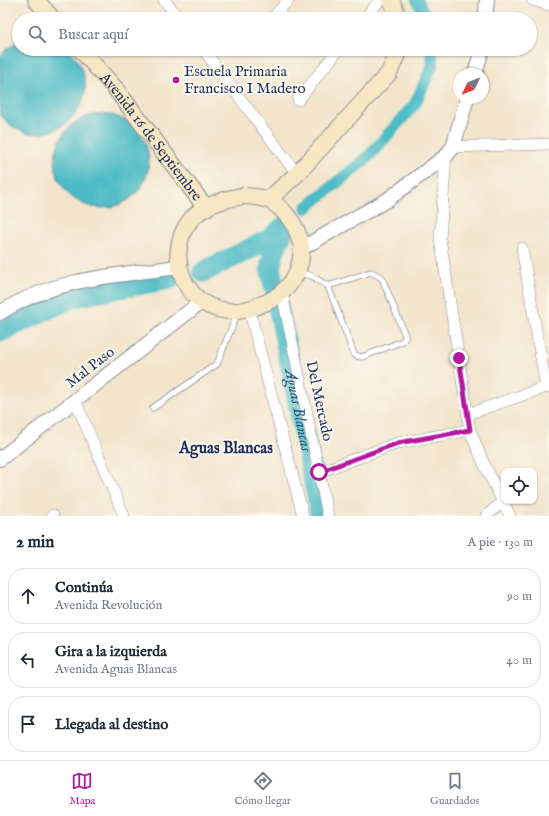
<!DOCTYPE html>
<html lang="es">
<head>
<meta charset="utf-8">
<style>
  :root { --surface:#fff; --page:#f2f2f3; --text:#1f2937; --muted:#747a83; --line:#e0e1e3; --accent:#b5179e }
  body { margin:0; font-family:"IM FELL English",serif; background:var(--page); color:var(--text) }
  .controls { position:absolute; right:12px; bottom:12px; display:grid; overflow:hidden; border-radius:8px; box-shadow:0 1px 3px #0004 }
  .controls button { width:36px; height:36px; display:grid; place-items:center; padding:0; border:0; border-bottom:1px solid var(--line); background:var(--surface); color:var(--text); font:20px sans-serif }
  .compass { position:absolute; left:453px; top:68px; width:36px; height:36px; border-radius:50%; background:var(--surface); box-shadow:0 1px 3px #0004; rotate:227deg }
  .stop { position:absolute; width:12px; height:12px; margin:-9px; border:3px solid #b5179e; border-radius:50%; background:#fff }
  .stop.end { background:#b5179e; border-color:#fff; box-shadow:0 1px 4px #0008 }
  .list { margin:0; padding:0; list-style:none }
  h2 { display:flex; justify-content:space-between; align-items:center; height:52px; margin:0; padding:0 16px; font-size:17px }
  h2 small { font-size:13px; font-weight:400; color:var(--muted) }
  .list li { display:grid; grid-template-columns:26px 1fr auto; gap:12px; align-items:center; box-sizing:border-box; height:56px; margin:0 8px 8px; padding:0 8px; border:1px solid var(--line); border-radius:16px }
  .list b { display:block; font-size:15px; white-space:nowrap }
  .list p { margin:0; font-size:13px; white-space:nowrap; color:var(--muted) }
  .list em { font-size:13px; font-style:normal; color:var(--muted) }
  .icon { flex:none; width:22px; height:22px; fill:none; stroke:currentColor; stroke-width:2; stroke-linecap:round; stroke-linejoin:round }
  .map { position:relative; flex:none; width:549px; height:516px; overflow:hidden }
  .search { position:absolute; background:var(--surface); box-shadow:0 1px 3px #0004; left:12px; right:12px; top:12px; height:44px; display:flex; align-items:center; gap:10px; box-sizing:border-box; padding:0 14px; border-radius:22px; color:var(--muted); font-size:15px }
  .sheet { height:244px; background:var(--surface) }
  nav { display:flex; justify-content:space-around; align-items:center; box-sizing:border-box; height:56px; border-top:1px solid var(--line); background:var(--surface); font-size:11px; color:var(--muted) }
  nav a { display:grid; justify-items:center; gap:2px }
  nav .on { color:var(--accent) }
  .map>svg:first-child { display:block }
  .water { fill:#4dbbc6; stroke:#347592 }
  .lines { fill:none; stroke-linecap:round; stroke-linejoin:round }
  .canal { stroke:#4dbbc6; stroke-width:12 }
  .river { stroke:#4dbbc6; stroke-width:21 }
  .service-casing { stroke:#878a95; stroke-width:7 }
  .minor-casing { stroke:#878a95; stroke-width:12 }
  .tertiary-casing { stroke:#878a95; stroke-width:16 }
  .secondary-casing { stroke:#878a95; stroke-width:18 }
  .service { stroke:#fff; stroke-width:5.5 }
  .minor { stroke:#fff; stroke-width:11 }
  .tertiary { stroke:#fff; stroke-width:14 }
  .secondary { stroke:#f7e8c3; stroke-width:16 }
  .route { stroke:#b5179e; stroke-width:5 }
  .poi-dot { fill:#b5179e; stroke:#fbf7ec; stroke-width:1.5 }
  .labels { text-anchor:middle; stroke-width:4; stroke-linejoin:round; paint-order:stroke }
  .poi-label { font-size:15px; fill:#1b2f5e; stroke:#fbf7ec; text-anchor:start }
  .street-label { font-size:15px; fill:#1b2f5e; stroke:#fbf7ec }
  .water-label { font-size:16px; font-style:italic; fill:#2a597d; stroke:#fbf7ec }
  .neighbourhood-label { font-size:16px; font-weight:bold; fill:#1b2f5e; stroke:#fbf7ec }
</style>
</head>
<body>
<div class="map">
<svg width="549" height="516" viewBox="0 0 549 516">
  <rect width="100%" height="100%" fill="#fbf7ec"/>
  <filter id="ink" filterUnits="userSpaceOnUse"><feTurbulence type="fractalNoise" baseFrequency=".025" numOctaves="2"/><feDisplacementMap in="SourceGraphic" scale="8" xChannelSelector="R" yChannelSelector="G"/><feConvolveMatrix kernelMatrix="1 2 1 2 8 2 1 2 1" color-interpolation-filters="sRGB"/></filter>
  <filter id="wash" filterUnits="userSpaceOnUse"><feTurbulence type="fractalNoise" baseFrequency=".012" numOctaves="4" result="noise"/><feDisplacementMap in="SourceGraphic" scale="16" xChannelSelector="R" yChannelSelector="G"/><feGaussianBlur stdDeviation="0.9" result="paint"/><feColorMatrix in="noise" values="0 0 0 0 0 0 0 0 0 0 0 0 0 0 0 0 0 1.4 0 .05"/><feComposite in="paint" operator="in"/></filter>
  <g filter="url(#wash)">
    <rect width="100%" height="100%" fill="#f3e5cc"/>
    <path class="water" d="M19,41V49H68C121,102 39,167 0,114V57L7,49Z
      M55 161a47 47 0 1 1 94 0a47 47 0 1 1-94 0Z"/>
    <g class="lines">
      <path class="canal" d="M417,0L427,19
        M306,208L368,157L415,104L433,64L431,49"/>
      <g class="river">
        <path d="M203,272L268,240L286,225"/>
        <path d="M275,290L270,268L275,249L285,228"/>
        <path id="s1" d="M278,305L321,516"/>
        <path d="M0,332L73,297L170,279"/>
      </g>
    </g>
  </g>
  <g filter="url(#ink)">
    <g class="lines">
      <defs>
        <path id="service" d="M298,272L312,276L328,286L354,354L357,356L362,357L403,341L405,338V335L382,278L371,272L328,286
          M153,408L217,364L235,319L236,312"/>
        <path id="minor" d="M164,0L180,19
          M532,0L549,5
          M272,19L288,0
          M364,19L380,0
          M203,49L297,174
          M298,100L339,49
          M453,147L549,144
          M446,156L440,238L470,430L483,462L510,516
          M522,248L546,387
          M282,293L328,516
          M249,309L303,516
          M75,400L124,516
          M468,414L549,386
          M319,472L398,443L470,430
          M52,516L53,515
          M486,516L503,501"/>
        <path id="tertiary" d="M485,19L487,0
          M475,74L482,49
          M302,248L387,200L446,156L453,147L467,98
          M0,313C53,278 118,275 179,267
          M0,459L201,302"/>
        <g id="secondary">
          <path d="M36,0L53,19"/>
          <path d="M390,0L393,4L399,19"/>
          <path id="s2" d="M80,49L115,88L206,208"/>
          <path d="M243,196C251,196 258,197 266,199C276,203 283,210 289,218C315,251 297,292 260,305C248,310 235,313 222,310C182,303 166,253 189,222C201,205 224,199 243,196Z"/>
          <path d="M268,200L297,174L389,73L396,57L398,49"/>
        </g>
      </defs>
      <use href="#service" class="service-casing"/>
      <use href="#minor" class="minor-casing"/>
      <use href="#tertiary" class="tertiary-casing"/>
      <use href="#secondary" class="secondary-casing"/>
      <use href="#service" class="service"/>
      <use href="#minor" class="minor"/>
      <use href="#tertiary" class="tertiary"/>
      <use href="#secondary" class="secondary"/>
    </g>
  </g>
  <g class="lines" filter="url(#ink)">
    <path class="route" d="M319,472L398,443L470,430L459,358"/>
  </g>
  <circle class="poi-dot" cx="176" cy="80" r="4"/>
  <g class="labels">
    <g class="poi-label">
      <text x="184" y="76">Escuela Primaria<tspan x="184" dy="17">Francisco I Madero</tspan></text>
    </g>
    <g class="street-label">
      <text dy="5" stroke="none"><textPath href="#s2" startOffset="113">Avenida 16 de Septiembre</textPath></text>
      <text transform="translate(90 367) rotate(-38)" y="5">Mal Paso</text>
      <text transform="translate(320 401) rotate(78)" y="5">Del Mercado</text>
    </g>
    <g class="water-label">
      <text dy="6" stroke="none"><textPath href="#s1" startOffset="107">Aguas Blancas</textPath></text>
    </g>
    <g class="neighbourhood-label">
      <text x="226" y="453">Aguas Blancas</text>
    </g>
  </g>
</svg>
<div class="controls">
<button><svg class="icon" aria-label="locate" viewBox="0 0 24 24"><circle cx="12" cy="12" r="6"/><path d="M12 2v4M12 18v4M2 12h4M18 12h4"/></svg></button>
</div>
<svg class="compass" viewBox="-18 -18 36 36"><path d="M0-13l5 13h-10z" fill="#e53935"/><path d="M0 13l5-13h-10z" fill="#747a83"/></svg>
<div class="stop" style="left:319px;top:472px"></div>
<div class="stop end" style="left:459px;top:358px"></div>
<div class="search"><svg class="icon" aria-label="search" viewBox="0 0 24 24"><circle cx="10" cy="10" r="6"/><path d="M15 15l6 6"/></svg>Buscar aquí</div>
</div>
<section class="sheet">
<h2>2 min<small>A pie · 130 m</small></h2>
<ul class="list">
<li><svg class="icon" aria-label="ahead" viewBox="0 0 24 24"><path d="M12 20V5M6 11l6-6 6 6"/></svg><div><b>Continúa</b><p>Avenida Revolución</p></div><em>90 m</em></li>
<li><svg class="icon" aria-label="left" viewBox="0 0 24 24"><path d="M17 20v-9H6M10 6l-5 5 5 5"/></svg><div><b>Gira a la izquierda</b><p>Avenida Aguas Blancas</p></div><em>40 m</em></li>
<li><svg class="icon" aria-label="arrive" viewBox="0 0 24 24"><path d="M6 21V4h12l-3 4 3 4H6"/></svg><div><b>Llegada al destino</b></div></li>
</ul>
</section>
<nav>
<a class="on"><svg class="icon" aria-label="map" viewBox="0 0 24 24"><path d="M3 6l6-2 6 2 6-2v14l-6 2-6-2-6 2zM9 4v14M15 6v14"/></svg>Mapa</a>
<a><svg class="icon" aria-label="directions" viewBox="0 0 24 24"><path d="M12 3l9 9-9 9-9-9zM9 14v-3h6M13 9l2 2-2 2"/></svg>Cómo llegar</a>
<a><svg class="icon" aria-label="saved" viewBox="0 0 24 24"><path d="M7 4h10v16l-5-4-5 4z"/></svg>Guardados</a>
</nav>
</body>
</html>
